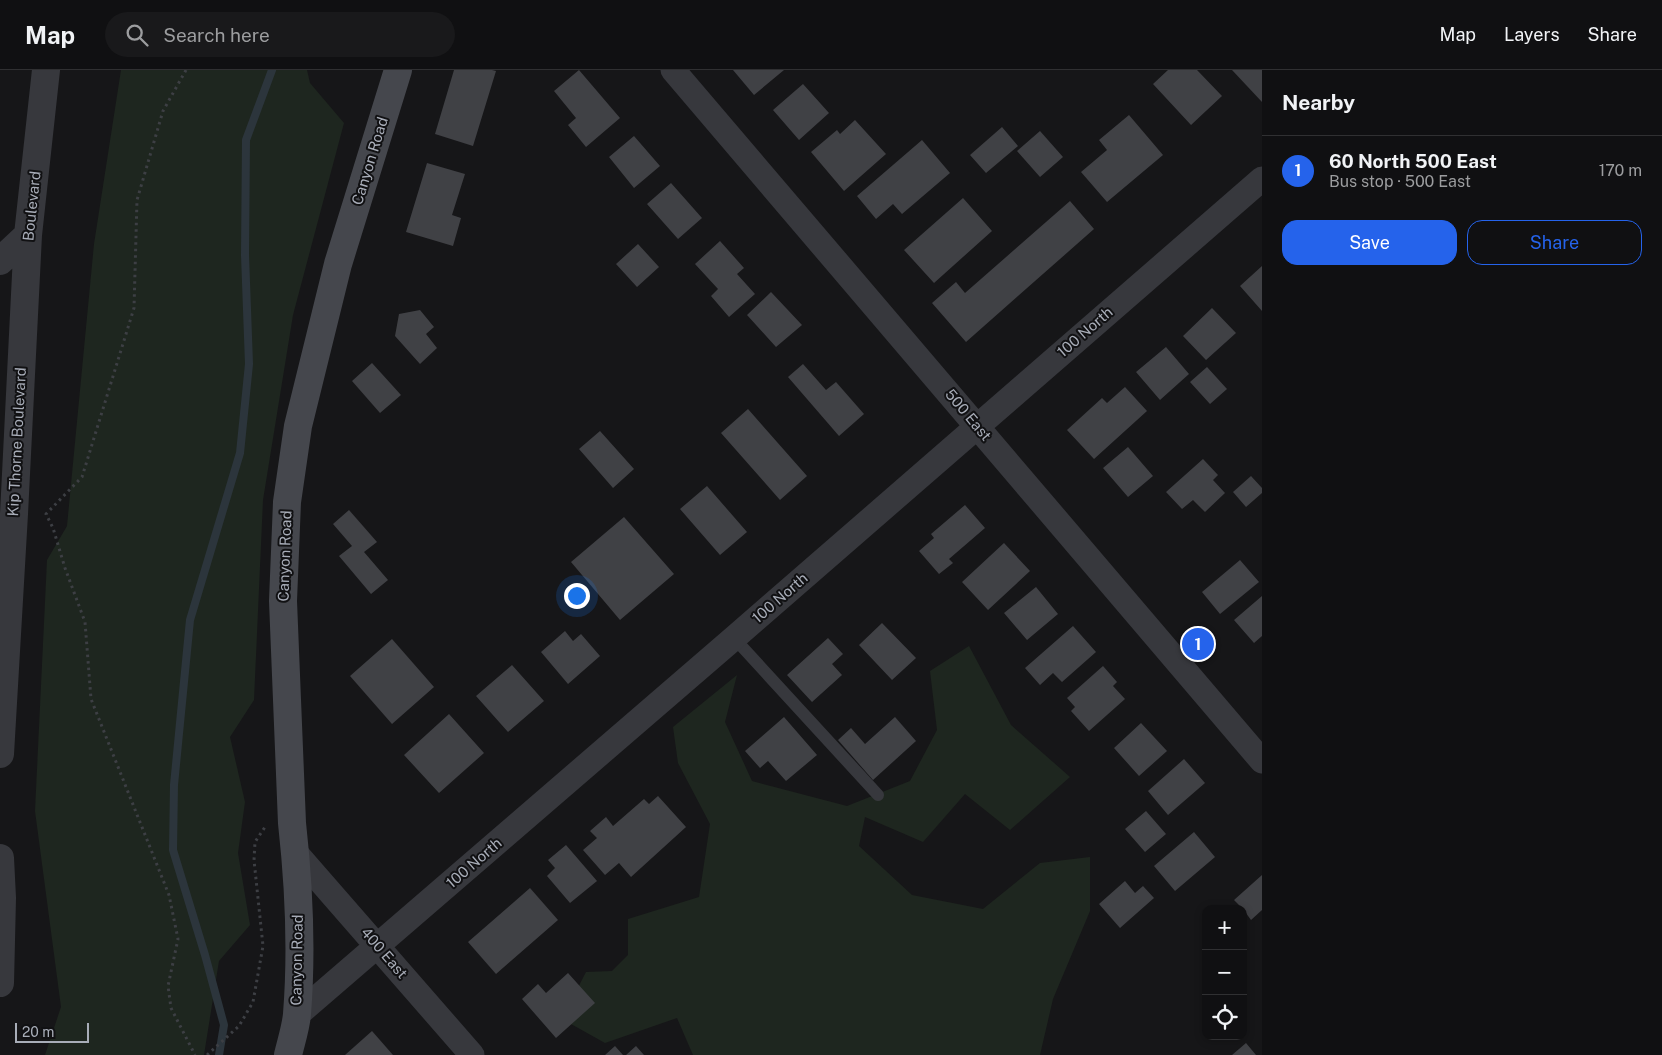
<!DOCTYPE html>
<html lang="en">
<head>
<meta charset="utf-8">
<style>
  :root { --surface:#101012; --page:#19191b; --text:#f1f3f6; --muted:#9c9d9f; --line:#303032; --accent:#2563eb }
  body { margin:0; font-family:"Public Sans",sans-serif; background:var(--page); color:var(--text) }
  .controls { position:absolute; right:15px; bottom:15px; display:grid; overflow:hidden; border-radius:10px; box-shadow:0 2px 8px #0003 }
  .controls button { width:45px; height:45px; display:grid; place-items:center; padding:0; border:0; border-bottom:1px solid var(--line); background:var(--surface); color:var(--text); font:25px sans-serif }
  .scale { position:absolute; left:15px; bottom:12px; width:74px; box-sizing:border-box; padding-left:5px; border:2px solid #a8adb8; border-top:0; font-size:14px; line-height:18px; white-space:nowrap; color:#a8adb8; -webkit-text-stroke:4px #111113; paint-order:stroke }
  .you { position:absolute; left:576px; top:525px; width:18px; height:18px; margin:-12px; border:4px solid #fff; border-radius:50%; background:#1a73e8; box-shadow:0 0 0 8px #1a73e833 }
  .badge { display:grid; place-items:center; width:32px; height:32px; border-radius:50%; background:var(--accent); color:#fff; font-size:16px; font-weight:700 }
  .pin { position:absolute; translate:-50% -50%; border:2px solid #fff; box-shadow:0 1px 5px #0006 }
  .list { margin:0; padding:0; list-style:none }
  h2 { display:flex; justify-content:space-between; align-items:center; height:65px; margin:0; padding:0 20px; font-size:21px }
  h2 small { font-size:16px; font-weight:400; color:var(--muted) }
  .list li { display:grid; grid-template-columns:32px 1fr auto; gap:15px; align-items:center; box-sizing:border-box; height:70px; padding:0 20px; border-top:1px solid var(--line) }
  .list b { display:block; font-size:19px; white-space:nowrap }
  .list p { margin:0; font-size:16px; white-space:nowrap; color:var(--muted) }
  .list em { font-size:16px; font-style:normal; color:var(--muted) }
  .actions { display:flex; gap:10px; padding:15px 20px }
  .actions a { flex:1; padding:11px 0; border:1px solid var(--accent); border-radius:15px; text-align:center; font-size:18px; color:var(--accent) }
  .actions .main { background:var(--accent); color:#fff }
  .icon { flex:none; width:28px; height:28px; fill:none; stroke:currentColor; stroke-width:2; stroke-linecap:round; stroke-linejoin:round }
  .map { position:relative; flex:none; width:1262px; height:985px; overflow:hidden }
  header { display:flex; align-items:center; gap:30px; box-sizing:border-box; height:70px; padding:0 25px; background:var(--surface); border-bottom:1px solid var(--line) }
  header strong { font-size:24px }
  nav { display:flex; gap:28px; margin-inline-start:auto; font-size:18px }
  .search { width:350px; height:45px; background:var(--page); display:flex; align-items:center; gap:12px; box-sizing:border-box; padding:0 18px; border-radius:28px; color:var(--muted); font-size:19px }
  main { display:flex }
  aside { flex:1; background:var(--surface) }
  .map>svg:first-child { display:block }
  .green { fill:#1e261f }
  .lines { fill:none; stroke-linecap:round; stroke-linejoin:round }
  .stream { stroke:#2c353c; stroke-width:8 }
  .building { fill:#404145 }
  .path { stroke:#3d3f44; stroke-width:3; stroke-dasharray:2.5 4; stroke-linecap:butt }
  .service { stroke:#37383d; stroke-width:12 }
  .minor { stroke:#37383d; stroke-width:25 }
  .tertiary { stroke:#37383d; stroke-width:28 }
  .secondary { stroke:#45474d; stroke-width:28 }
  .labels { text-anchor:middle; stroke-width:4; stroke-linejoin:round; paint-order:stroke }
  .street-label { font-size:15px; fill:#a8adb8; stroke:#111113 }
</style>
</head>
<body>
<header>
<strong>Map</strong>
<div class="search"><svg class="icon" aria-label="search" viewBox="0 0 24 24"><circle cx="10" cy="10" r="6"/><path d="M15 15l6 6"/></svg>Search here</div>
<nav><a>Map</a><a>Layers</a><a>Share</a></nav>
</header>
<main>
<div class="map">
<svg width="1262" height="985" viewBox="0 0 1262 985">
  <rect width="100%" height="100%" fill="#161618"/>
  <path class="green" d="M121,0H307L310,13L344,53L293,245L263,430L254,630L230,667L245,732L238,783L250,855L219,891L204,985H45L61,937L35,741L47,490L67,456L94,174Z
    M969,576L1011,655L1070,707L1010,760L965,724L923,772L865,747L859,776L912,825L983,839L1040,793L1090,787V841L1053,929L1040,985H693L677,948L605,973L562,949L586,902L612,901L628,885V849L699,827L710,754L678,693L673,657L737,605L725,652L752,711L847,736L910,711L937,660L930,601Z"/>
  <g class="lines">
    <path class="stream" d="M219,985L224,955L205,885L173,780L174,715L190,550L240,383L249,294L245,185L246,70L272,0"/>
  </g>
  <path class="building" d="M454,0H492L496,1L473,76L435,64Z
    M579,0L620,48L586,77L568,55L576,48L554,21Z
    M733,0H784L754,25Z
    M1168,0H1197L1222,26L1191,55L1153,14Z
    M1232,0H1262V32Z
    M803,14L829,43L799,70L773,40Z
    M1129,45L1163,85L1107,132L1081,102L1107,80L1099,70Z
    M855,50L886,84L844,121L811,82L837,60L840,64Z
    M1002,57L1018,76L986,103L970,85Z
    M1040,61L1063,87L1040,107L1017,81Z
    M634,66L660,96L634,118L609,87Z
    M922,70L950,103L902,144L893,134L876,149L857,126Z
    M427,93L465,104L452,145L461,148L453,176L406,162Z
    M671,113L702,148L678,169L647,134Z
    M963,128L992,161L934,213L904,180Z
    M1070,131L1094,159L966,272L932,233L956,212L965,223Z
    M720,171L744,198L737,204L755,224L729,247L711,226L718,219L695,194Z
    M638,174L659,197L637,217L616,194Z
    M1262,196V241L1240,216Z
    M771,222L802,255L776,277L747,245Z
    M1212,238L1236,263L1206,290L1183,266Z
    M420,240L434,257L426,264L437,278L420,294L395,266L399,244Z
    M1166,277L1189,304L1160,330L1136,302Z
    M372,293L401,325L380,343L352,311Z
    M803,294L826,320L836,312L864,344L839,366L788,307Z
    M1207,297L1227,319L1210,334L1190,312Z
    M1125,317L1147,341L1094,389L1067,360L1102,328L1107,333Z
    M748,339L807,406L780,430L721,363Z
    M600,361L634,399L613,418L579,379Z
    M1128,377L1153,406L1128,427L1103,398Z
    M1203,389L1218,405L1213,410L1225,423L1205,442L1193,430L1182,439L1166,422Z
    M1251,406L1262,418V423L1246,437L1233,422Z
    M707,416L747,462L720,485L680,439Z
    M965,435L985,458L949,489L953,493L939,504L919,481L934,468L931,464Z
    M349,440L377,472L364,482L388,510L371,524L339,486L352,476L333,454Z
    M624,447L674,504L620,550L571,492Z
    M1004,473L1030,501L988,540L962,512Z
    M1240,490L1259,512L1220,544L1202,522Z
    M1036,517L1058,544L1027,570L1004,543Z
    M1262,526V566L1254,573L1234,550Z
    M882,553L916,588L892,610L859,575Z
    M1073,556L1096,582L1062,612L1053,603L1040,615L1025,598Z
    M565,561L573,571L581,564L600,586L568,614L541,582Z
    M828,568L843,584L832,594L842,605L812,632L787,605Z
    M392,569L434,617L392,654L350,606Z
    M512,595L544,631L508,662L476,626Z
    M1103,596L1117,612L1113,616L1125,629L1089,661L1071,641L1075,637L1067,628Z
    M449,644L484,683L439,723L404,685Z
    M784,647L817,685L786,711L768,691L760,698L745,681Z
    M895,647L916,671L873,710L838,670L851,658L865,674Z
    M1141,653L1167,681L1139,706L1114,678Z
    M1184,689L1205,713L1168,745L1148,721Z
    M658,726L686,757L631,807L619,793L605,805L583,780L597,768L590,761L606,747L613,756L644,729L649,734Z
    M1146,741L1166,764L1145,782L1125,759Z
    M1194,762L1215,787L1175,821L1154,796Z
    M566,775L597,811L570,833L547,806L555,798L548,790Z
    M1262,805V840L1251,850L1243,839L1234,830Z
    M1125,811L1135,823L1143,816L1154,828L1120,858L1099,834Z
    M530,818L558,850L496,904L468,872Z
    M568,903L595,933L556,968L522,929L538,914L546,923Z
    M372,961L393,985H345Z
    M1246,973L1256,985H1232Z
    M615,976L623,985H605Z
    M636,976L644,985H626Z"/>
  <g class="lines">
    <path class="path" d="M186,0L163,41L137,130L134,238L82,407L46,444L53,458L65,498L85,552L91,629L169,825L178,869L168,916L171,938L195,985
      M207,985L239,956L253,932L263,876L254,790L255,772L265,757"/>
    <path class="service" d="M734,568L878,725"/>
    <path class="minor" d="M673,0L1262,691
      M295,782L472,985
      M297,945L734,568L1262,109"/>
    <path class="tertiary" d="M0,191L28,165
      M0,684L14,444L28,165L46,0
      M0,788L2,828L0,913"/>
    <path class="secondary" d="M288,985C291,972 296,957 297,944C302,881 299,816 292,753L283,531L287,432L298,356L338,194L398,0"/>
  </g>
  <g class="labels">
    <g class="street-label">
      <text transform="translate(370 91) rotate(-73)" y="5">Canyon Road</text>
      <text transform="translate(32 136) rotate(-84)" y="5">Boulevard</text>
      <text transform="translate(1085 262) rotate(-41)" y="5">100 North</text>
      <text transform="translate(968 345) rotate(50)" y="5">500 East</text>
      <text transform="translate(17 372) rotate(-87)" y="5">Kip Thorne Boulevard</text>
      <text transform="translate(285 486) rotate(-88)" y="5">Canyon Road</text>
      <text transform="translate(780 528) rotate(-41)" y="5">100 North</text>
      <text transform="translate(474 793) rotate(-41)" y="5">100 North</text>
      <text transform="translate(384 883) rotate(49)" y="5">400 East</text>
      <text transform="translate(297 890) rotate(-89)" y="5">Canyon Road</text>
    </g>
  </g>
</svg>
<div class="controls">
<button>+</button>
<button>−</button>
<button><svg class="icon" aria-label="locate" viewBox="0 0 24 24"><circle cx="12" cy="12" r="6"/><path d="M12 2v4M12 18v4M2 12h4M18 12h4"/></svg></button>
</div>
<div class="scale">20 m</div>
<div class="you"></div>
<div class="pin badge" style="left:1198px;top:574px">1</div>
</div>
<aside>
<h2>Nearby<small></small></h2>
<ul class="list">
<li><span class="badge">1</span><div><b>60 North 500 East</b><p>Bus stop · 500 East</p></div><em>170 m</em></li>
</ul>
<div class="actions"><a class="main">Save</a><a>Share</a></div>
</aside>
</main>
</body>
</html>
